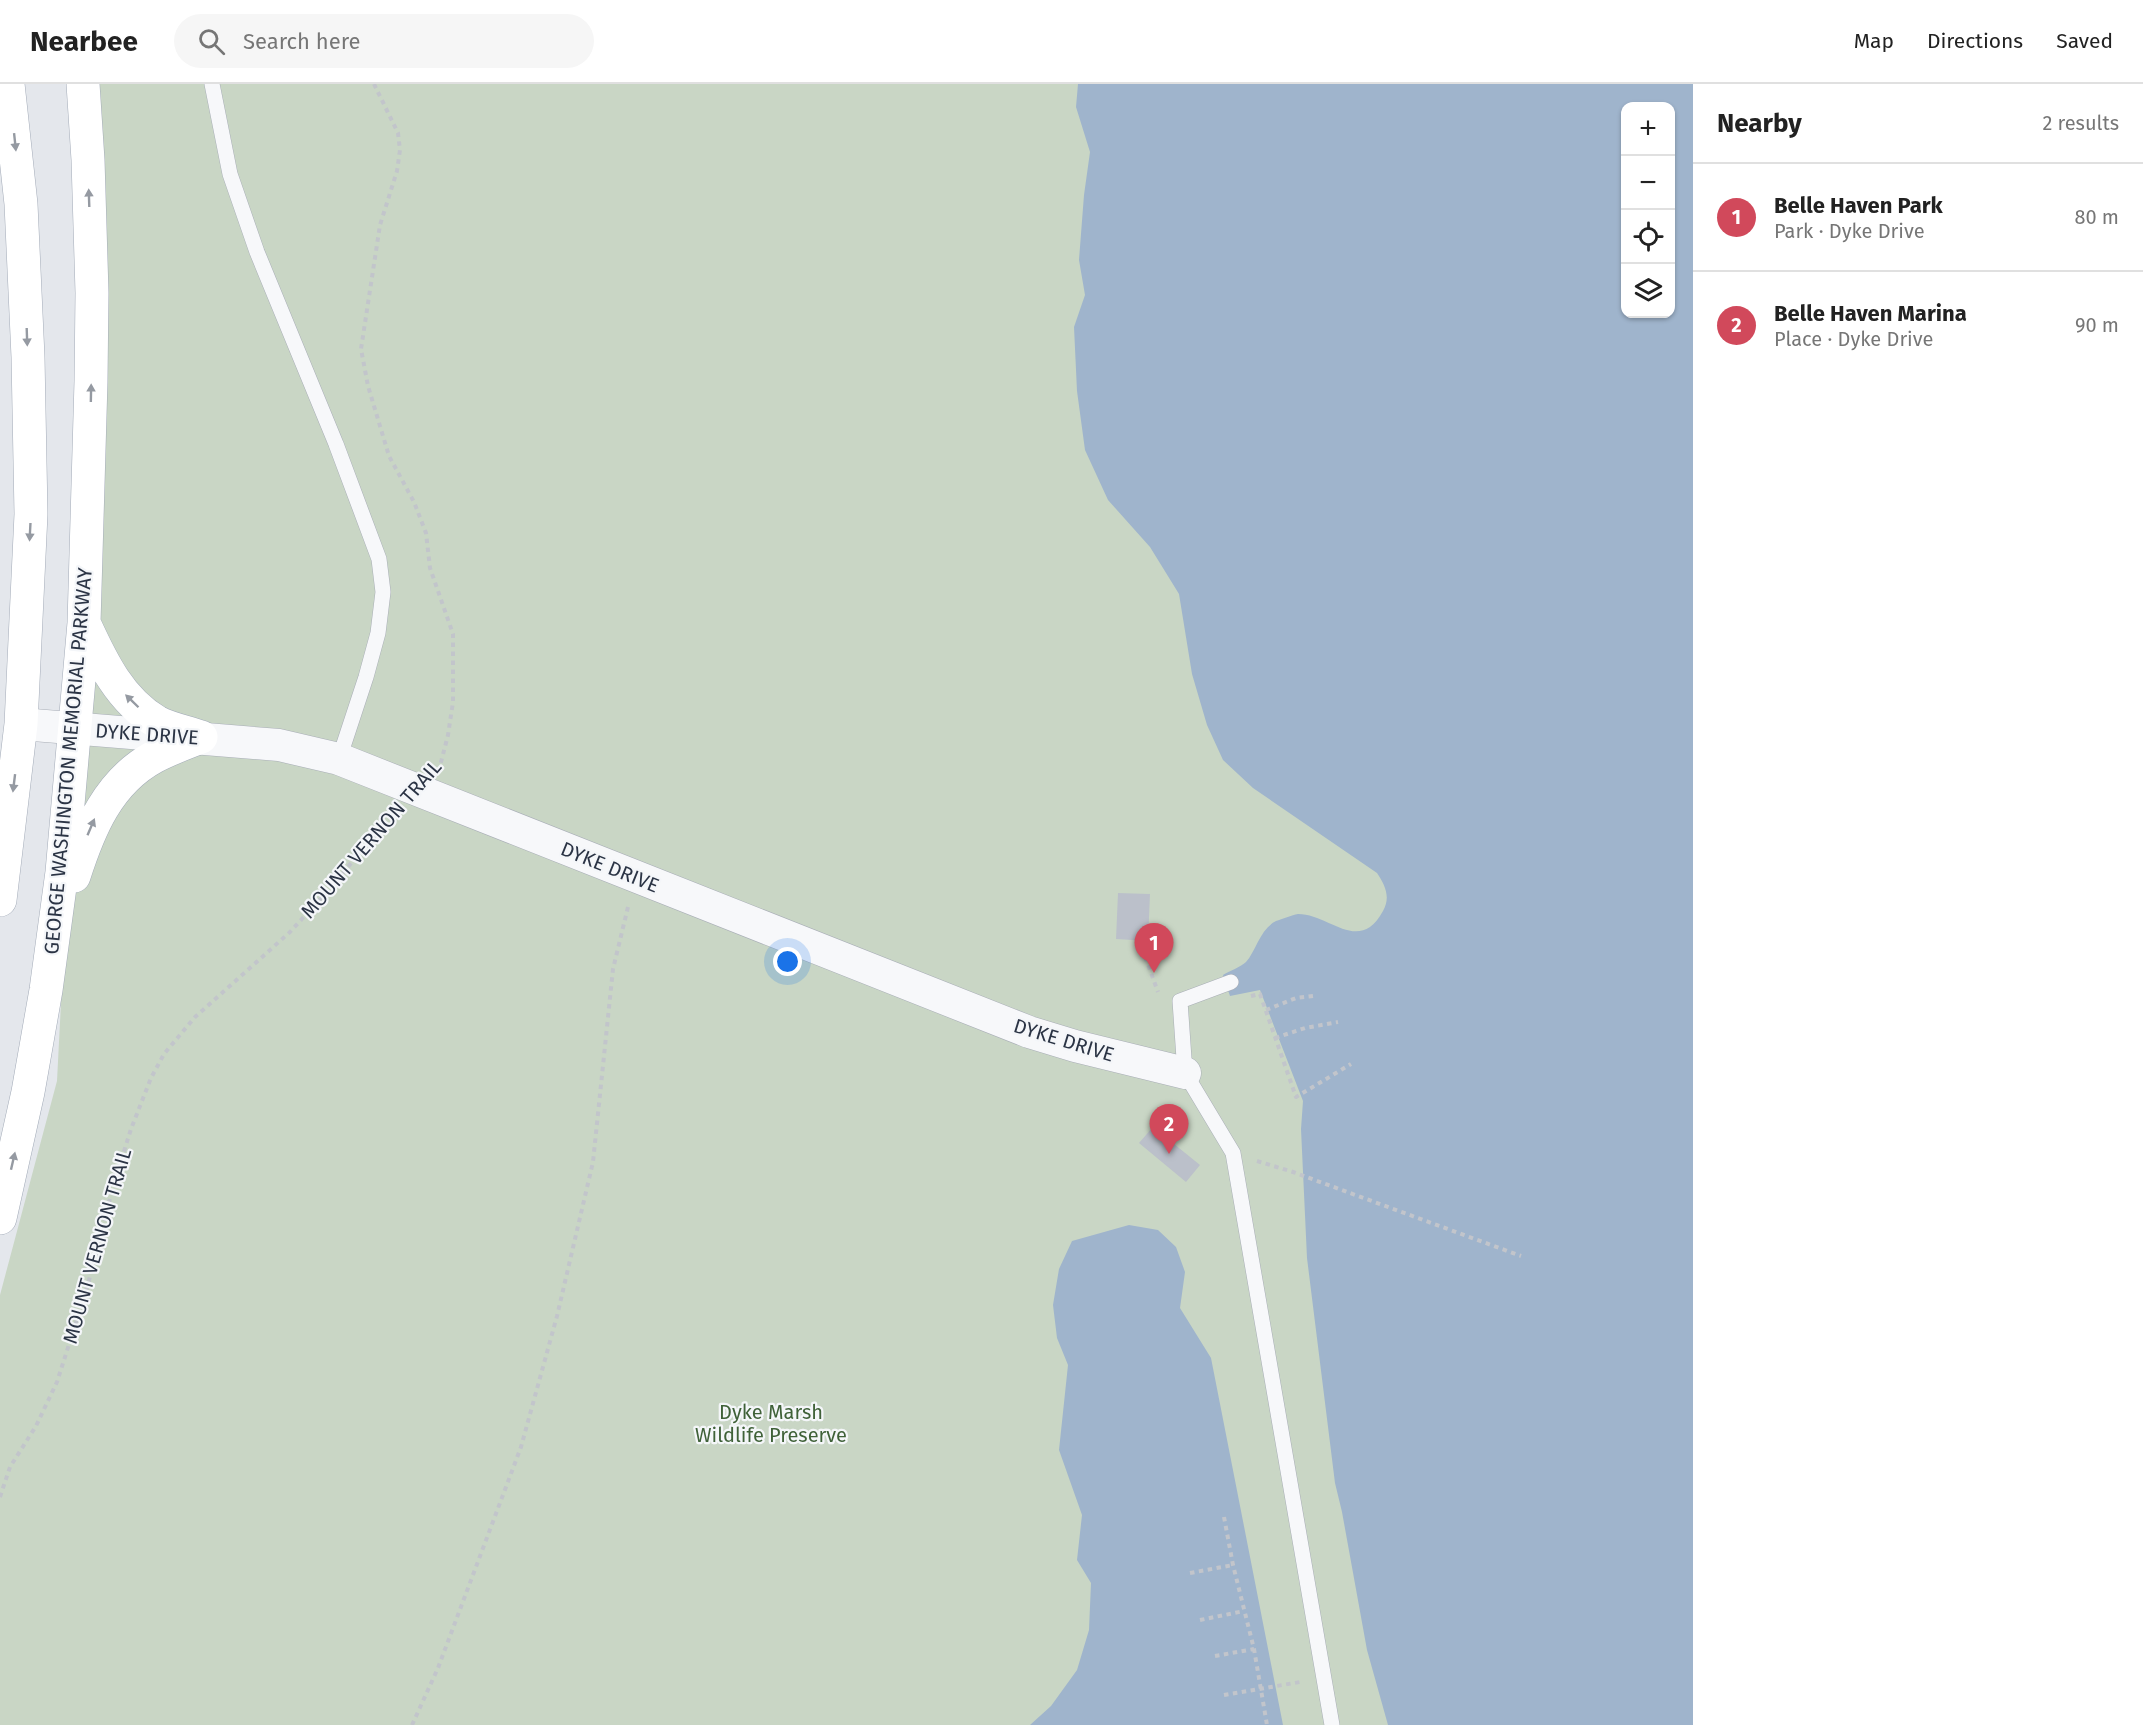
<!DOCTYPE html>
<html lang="en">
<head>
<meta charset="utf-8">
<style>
  :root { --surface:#fff; --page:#f6f6f6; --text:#222; --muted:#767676; --line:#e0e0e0; --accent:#d1495b }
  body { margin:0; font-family:"Fira Sans",sans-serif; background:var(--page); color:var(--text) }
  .controls { position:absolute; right:18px; top:18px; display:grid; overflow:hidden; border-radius:12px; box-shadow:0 2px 4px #0004 }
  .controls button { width:54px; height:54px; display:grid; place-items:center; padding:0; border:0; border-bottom:2px solid var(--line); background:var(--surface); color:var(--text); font:30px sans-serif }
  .you { position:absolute; left:788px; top:878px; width:21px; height:21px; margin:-15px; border:4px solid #fff; border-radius:50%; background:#1a73e8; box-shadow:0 0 0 9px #1a73e833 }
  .badge { display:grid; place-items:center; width:39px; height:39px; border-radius:50%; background:var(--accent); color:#fff; font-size:20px; font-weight:700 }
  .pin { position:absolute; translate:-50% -50px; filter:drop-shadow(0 2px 3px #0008) }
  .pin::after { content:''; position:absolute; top:32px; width:21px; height:18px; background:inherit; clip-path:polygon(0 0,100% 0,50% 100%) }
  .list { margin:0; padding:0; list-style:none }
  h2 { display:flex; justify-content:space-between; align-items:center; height:78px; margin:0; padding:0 24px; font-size:26px }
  h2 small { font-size:20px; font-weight:400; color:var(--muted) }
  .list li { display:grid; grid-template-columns:39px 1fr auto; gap:18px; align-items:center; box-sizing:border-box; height:108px; padding:0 24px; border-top:2px solid var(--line) }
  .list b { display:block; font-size:22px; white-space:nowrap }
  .list p { margin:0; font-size:20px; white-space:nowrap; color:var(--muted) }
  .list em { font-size:20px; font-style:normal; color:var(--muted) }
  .icon { flex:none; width:33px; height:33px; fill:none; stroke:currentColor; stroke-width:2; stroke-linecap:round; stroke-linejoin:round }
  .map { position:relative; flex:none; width:1693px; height:1641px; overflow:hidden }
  header { display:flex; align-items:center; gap:36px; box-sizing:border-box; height:84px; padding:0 30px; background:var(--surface); border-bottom:2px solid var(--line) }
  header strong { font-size:28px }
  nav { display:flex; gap:33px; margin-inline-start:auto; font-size:21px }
  .search { width:420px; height:54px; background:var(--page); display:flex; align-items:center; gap:15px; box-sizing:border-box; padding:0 21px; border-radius:33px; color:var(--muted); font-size:22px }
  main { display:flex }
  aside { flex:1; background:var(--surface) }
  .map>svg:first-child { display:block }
  .green { fill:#c9d6c5 }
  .water { fill:#9fb4cc; fill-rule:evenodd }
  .building { fill:#bbc0ca }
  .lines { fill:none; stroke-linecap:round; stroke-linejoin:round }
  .service-casing { stroke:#a9aeb7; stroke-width:16 }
  .minor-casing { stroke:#a9aeb7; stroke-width:33 }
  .primary-casing { stroke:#a3abb8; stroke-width:34 }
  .path { stroke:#c2c5cb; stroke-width:4; stroke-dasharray:4.5 4.5; stroke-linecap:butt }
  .service { stroke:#f7f8fa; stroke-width:15 }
  .minor { stroke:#f7f8fa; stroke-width:32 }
  .primary { stroke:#fff; stroke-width:33 }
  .oneway { fill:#959aa2 }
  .labels { text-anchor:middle; stroke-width:4.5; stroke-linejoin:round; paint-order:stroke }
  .street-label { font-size:20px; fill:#2b3445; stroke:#f4f6f9 }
  .park-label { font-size:20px; fill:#3f6138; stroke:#f4f6f9 }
</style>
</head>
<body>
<header>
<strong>Nearbee</strong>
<div class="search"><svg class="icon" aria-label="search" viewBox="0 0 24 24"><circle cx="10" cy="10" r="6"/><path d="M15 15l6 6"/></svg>Search here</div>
<nav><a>Map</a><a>Directions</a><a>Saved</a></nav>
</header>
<main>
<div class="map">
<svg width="1693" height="1641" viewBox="0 0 1693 1641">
  <rect width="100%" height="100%" fill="#e4e7ec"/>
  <path class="green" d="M80,0H1084L1412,804L1541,1641H0V1211L57,997L75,645Z"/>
  <path class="water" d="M1078,0H1693V1641H1388L1367,1566L1342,1428L1335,1399L1307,1174L1301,1045L1303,1017L1260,906L1230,912L1223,891C1229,887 1241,883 1246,878C1256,867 1260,845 1276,837C1282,835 1292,831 1298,830C1330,830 1359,871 1383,827C1391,813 1385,801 1377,789L1253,704L1223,676L1207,641L1192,590L1179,510L1150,463L1108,416L1085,366L1077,307L1074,243L1085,211L1079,176L1084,111L1090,68L1076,23ZM1626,22H1670V230H1626Z
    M1129,1141L1158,1146L1176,1163L1185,1188L1180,1224L1211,1274L1283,1641H1030L1051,1622L1077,1586L1089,1546L1091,1499L1077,1476L1082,1431L1059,1366L1068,1281L1057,1254L1053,1221L1059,1185L1072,1157Z"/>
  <path class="building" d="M1118,809L1150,810L1148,857L1116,855Z
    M1153,1043L1200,1081L1186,1098L1139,1059Z"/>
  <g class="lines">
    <defs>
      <path id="service" d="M212,0L230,90L257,168L336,360L379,475L383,508L378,549L366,593L339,675
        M1231,898L1180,917L1185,989L1233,1069L1332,1641"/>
      <path id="minor" d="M21,640L279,661L339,675L1029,948L1075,962L1185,989"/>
      <path id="primary" d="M85,541C102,578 120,616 157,638C170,645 187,648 201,653
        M74,792C89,745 108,698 154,673C169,665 186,659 201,653
        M0,816L21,640L31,430L28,273L21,120L8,0
        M0,1134L28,1008L46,906L62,788L84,539L91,297L92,209L88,76L83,0"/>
    </defs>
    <use href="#service" class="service-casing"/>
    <use href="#minor" class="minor-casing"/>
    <use href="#primary" class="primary-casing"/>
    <path class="path" d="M374,0L398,49L400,66L397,87L380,141L361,265L368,302L389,372L414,418L426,449L430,484L453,550V618L448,651L440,682
      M1139,856L1158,908
      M1251,912L1260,910L1296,1013L1351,980
      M1266,926L1296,914L1313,912
      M1275,954L1305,944L1338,938
      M1257,1077L1293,1088L1521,1172
      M0,1413L10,1383L36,1342L57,1298L87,1204L114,1099L131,1045L151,994L164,970L195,933L290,848L334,800L392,729
      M1224,1433L1233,1481L1254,1565L1267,1641
      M1190,1489L1233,1481
      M1200,1536L1244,1527
      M1215,1572L1254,1565
      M1224,1611L1300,1598
      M412,1641L438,1584L521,1363L557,1232L593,1078L613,885L628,823"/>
    <use href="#service" class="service"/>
    <use href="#minor" class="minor"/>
    <use href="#primary" class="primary"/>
  </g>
  <defs><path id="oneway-solid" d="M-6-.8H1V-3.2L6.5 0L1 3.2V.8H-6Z" transform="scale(1.5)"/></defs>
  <g class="oneway">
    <use href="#oneway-solid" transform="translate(15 58) rotate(84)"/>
    <use href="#oneway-solid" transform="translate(89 114) rotate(-92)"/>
    <use href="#oneway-solid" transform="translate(27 253) rotate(88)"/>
    <use href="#oneway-solid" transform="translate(91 309) rotate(-89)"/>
    <use href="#oneway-solid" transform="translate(30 448) rotate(93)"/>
    <use href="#oneway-solid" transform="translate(132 617) rotate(-136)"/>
    <use href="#oneway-solid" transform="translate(14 699) rotate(97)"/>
    <use href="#oneway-solid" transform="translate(91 743) rotate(-67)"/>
    <use href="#oneway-solid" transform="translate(13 1077) rotate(-77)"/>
  </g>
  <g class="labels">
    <g class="street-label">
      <text transform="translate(147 650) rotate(4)" y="7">DYKE DRIVE</text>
      <text transform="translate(68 677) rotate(-85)" y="7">GEORGE WASHINGTON MEMORIAL PARKWAY</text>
      <text transform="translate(371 755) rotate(-49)" y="7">MOUNT VERNON TRAIL</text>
      <text transform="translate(610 783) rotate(22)" y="7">DYKE DRIVE</text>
      <text transform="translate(1064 956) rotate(17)" y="7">DYKE DRIVE</text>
      <text transform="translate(97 1162) rotate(-74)" y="7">MOUNT VERNON TRAIL</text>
    </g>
    <g class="park-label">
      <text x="771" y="1335">Dyke Marsh<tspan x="771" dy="23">Wildlife Preserve</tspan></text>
    </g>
  </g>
</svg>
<div class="controls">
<button>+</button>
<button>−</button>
<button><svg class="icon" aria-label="locate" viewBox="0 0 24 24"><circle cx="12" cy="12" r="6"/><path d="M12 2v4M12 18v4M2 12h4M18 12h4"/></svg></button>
<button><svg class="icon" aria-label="layers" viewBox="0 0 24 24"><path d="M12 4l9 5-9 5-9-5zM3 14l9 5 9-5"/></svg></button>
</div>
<div class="you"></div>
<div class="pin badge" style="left:1154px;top:889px">1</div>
<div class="pin badge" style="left:1169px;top:1070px">2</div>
</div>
<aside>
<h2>Nearby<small>2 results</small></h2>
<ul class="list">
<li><span class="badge">1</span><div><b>Belle Haven Park</b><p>Park · Dyke Drive</p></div><em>80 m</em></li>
<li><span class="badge">2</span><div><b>Belle Haven Marina</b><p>Place · Dyke Drive</p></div><em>90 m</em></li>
</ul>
</aside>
</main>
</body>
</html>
